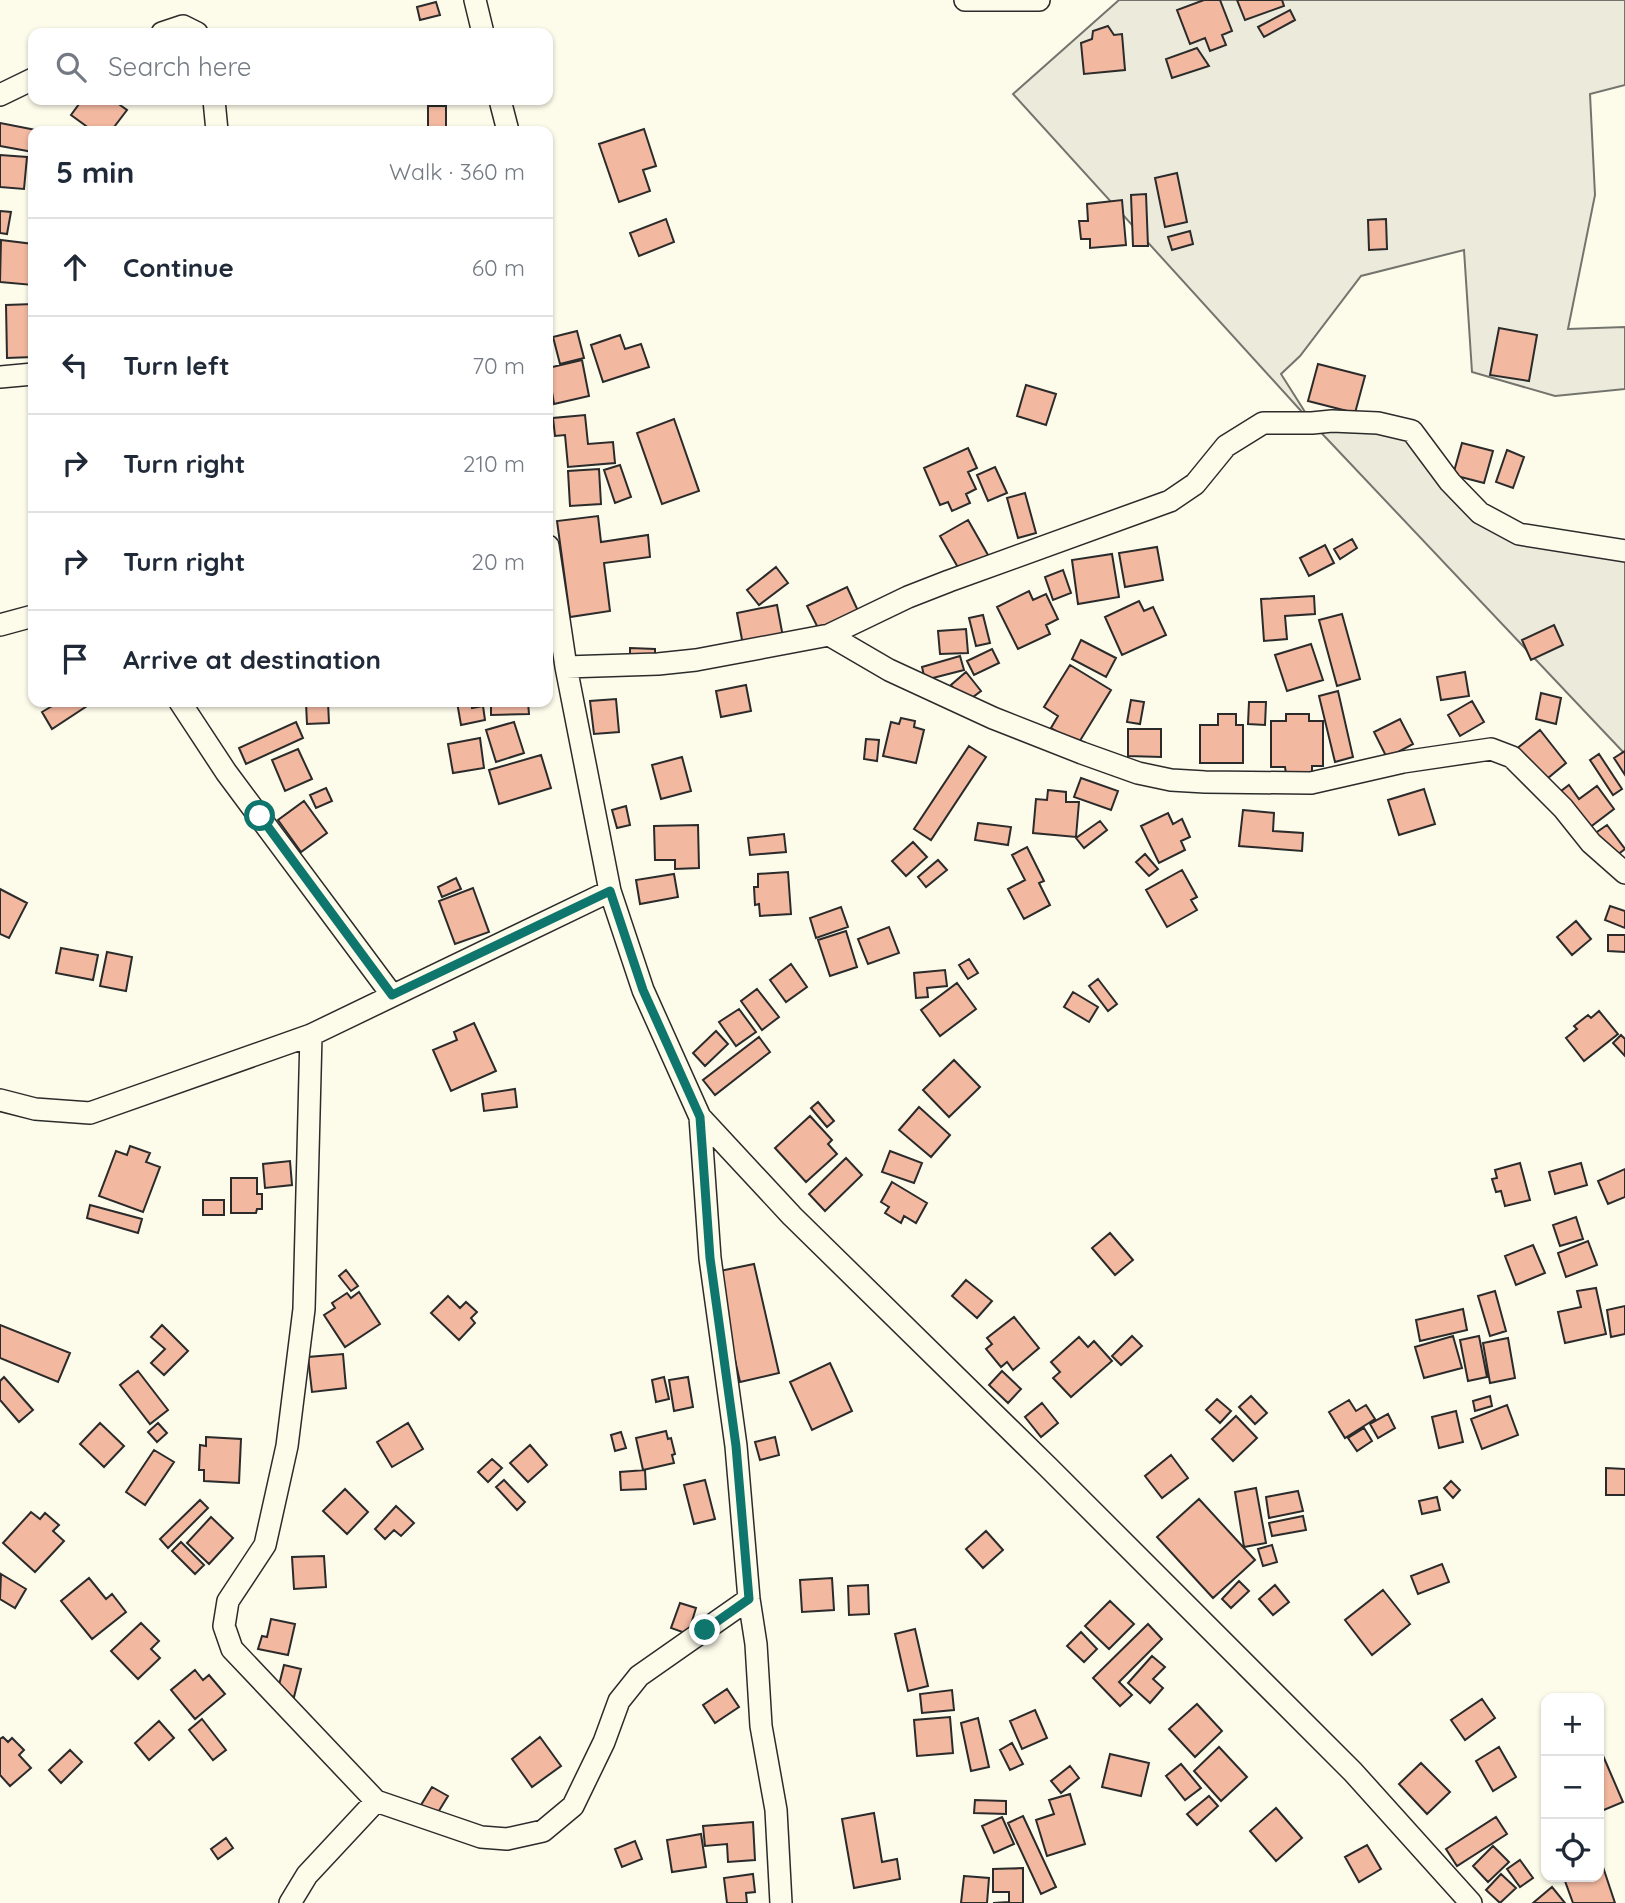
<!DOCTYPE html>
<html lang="en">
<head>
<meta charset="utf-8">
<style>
  :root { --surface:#fff; --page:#f6f6f7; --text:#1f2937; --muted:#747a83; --line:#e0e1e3 }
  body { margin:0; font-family:Quicksand,sans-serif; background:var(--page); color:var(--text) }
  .controls { position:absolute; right:21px; bottom:21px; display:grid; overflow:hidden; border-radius:14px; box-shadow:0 2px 5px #0004 }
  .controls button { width:63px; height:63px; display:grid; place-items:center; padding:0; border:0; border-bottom:2px solid var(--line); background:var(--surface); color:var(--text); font:35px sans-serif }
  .stop { position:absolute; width:21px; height:21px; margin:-16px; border:5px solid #0f766e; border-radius:50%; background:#fff }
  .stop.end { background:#0f766e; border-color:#fff; box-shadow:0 2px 7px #0008 }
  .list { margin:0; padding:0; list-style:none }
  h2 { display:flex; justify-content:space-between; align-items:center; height:91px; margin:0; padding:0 28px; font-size:30px }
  h2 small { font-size:23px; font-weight:400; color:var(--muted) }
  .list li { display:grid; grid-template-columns:46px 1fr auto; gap:21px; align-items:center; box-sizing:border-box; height:98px; padding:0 28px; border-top:2px solid var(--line) }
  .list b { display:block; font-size:26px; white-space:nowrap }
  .list em { font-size:23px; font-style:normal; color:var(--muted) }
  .icon { flex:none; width:38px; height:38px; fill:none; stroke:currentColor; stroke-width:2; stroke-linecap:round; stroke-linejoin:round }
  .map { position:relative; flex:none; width:1625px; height:1903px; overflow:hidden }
  .search { position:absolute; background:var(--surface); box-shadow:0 2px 5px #0004; left:28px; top:28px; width:525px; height:77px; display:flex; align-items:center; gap:18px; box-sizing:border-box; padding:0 24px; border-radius:14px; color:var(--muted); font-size:26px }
  .panel { position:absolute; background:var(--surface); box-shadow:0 2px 5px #0004; left:28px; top:126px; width:525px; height:581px; border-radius:14px }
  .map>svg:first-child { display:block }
  .grass { fill:#ecebdb; stroke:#74746e; stroke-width:2 }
  .building { fill:#f2b8a0; stroke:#2b2b2b; stroke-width:2 }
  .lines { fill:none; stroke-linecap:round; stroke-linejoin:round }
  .minor-casing { stroke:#2b2b2b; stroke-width:24 }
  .minor { stroke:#fdfbea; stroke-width:21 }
  .route { stroke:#0f766e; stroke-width:9 }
</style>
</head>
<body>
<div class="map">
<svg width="1625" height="1903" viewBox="0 0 1625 1903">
  <rect width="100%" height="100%" fill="#fdfbea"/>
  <path class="grass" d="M1119,0H1625V85L1590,94L1595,195L1568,329L1625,327V389L1555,396L1472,372L1464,250L1361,276L1300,356L1281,374L1312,423L1412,431L1480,513L1625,551V754L1312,423L1013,94Z"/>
  <path class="building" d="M1204,0H1220L1232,31L1222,35L1226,45L1210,51L1205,38L1190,44L1177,10Z
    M1237,0H1282L1284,6L1245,20Z
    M436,2L440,15L420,20L417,7Z
    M1290,10L1295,20L1264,37L1258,27Z
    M1108,26L1114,35L1122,34L1125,70L1084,74L1081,43L1092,39L1093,31Z
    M1197,48L1209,66L1172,78L1166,59Z
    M82,100H113L127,110L111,131H93L71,115Z
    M428,106H446V131H428Z
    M0,123L41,131H33V152L0,146Z
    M644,129L656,166L643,170L650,191L619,202L599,144Z
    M0,155L27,157L24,189L0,187Z
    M1177,173L1187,222L1165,227L1155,178Z
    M1146,194L1148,246H1133L1131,195Z
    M1122,200L1126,245L1090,248V239H1081L1079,221H1088L1087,204Z
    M0,211L11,212L7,234L0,233Z
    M666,219L674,242L639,256L630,233Z
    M1386,219L1387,249L1369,250L1368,220Z
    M1190,231L1193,244L1172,250L1168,237Z
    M1,240L33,244V285L0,282Z
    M33,304V357L7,358L6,305Z
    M1499,328L1537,335L1529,381L1490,375Z
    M577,331L584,358L560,364L553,337Z
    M620,335L625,349L641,344L649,367L603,382L591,345Z
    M582,360L589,396L554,404L548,368Z
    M1318,364L1365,376L1355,413L1308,401Z
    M1026,385L1056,394L1046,425L1017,416Z
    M585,415L588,444L613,442L615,463L568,467L565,435L555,436L553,418Z
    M674,419L699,491L662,504L637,433Z
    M1462,443L1493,451L1484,483L1453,475Z
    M968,448L977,468L968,472L976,489L966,494L970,503L952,511L948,502L940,505L924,468Z
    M1507,450L1524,457L1513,488L1496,482Z
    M620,465L631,497L615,503L604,470Z
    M995,467L1007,493L988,501L977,475Z
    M599,469L601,504L570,506L568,471Z
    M1025,493L1036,533L1018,538L1007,498Z
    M598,516L601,542L648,535L650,557L604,563L610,611L570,617L557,521Z
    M968,520L988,555L960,571L940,536Z
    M1352,539L1357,548L1340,559L1334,549Z
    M1325,545L1334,563L1309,576L1300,558Z
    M1157,547L1163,580L1125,587L1119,553Z
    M1112,554L1119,597L1078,604L1072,560Z
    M776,567L788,583L759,605L747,590Z
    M1063,570L1071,593L1053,600L1045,577Z
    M847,587L859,613L820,632L807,606Z
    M1029,591L1033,600L1046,594L1058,619L1046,625L1050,634L1018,649L997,607Z
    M1314,596L1315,614L1285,616L1287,639L1264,641L1261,599Z
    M1139,601L1144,611L1153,607L1166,635L1122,655L1105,617Z
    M777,605L783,637L743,645L737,613Z
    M1342,614L1360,679L1337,686L1319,620Z
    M983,615L990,643L976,646L969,618Z
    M1554,625L1563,645L1531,660L1522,640Z
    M966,629L968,653L940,654L938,631Z
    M1081,640L1116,658L1106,677L1072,659Z
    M1311,644L1323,680L1287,691L1275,655Z
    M630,648L655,649V662L630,661Z
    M992,649L999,663L974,675L967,661Z
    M960,656L964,670L925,680L922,667Z
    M1070,665L1111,690L1078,744L1051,728L1058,716L1044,707Z
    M966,672L981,691L965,703L951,685Z
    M1465,672L1469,696L1441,700L1437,677Z
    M746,685L751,711L721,717L716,691Z
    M1338,691L1353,757L1335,762L1319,696Z
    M1541,693L1561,698L1556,724L1536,719Z
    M616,699L619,732L594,734L590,701Z
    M1131,700L1144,702L1140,724L1127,722Z
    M1472,701L1484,722L1460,736L1448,715Z
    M59,702H84L87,706L52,729L42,712Z
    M328,702L329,723L307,724L306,703Z
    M457,702H471L472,708L483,706L485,720L461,725Z
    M491,702H528L529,714L491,715Z
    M1249,702H1266L1265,725L1248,724Z
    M1218,714H1236V725H1243V763H1200V725H1218Z
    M1286,714H1309V721H1323V766H1312V773L1286,774L1285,767H1271V721H1286Z
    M901,718L915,721L914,727L924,730L916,763L883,756L891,722L899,724Z
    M1400,719L1413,744L1387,758L1374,732Z
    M296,722L303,738L246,764L239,748Z
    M514,722L524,753L496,762L486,730Z
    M1128,729H1161V757L1128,756Z
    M1540,730L1566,763L1542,783L1515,750Z
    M480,738L484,768L453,773L448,744Z
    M866,739L879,740L877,761L864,759Z
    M969,746L986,757L931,840L914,829Z
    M298,749L312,779L285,791L272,760Z
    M1625,751V775L1614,758Z
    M1599,754L1622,789L1613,795L1590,760Z
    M541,755L551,788L499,804L489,770Z
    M682,757L691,791L661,799L652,765Z
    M1081,778L1118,791L1111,810L1074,797Z
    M1569,785L1579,799L1597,786L1614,809L1585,831L1557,794Z
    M326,788L332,801L316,808L310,795Z
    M1424,789L1435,824L1399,835L1388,800Z
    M1048,790L1066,792V802H1079L1076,837L1033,833L1036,799L1047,800Z
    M304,801L327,833L301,852L278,820Z
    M626,806L630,825L617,828L612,810Z
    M1243,810L1274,813L1273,831L1303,833L1302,851L1239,846Z
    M1168,813L1173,824L1182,819L1190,837L1181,841L1185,850L1159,863L1141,826Z
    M1100,821L1107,830L1084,848L1076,838Z
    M978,823L1011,827L1008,845L975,840Z
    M698,825L699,868L675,869V860H655L654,826Z
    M1607,825L1625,849L1612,859L1594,834Z
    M784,834L786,852L750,855L748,838Z
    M913,842L927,857L906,876L892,861Z
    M1027,847L1044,881L1039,883L1050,905L1024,919L1008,889L1025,880L1012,855Z
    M1145,854L1158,869L1149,876L1136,862Z
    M938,860L947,870L926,887L918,877Z
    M1182,870L1197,897L1191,900L1197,910L1167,927L1146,890Z
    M788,872L791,914L760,916L759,904L755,905L754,887H758V874Z
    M674,874L678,897L640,904L636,880Z
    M456,878L461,889L442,897L438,887Z
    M473,888L489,932L455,944L439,901Z
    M0,889L27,903L9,938L0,934Z
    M1610,906L1625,911V928L1605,920Z
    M841,907L848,927L816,938L810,918Z
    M1576,921L1591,939L1572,955L1557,937Z
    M889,927L899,953L868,964L858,939Z
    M846,931L857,967L830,976L818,940Z
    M1608,935H1625V952L1608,951Z
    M61,948L98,955L93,980L56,973Z
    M107,952L132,957L126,991L100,986Z
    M969,959L978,973L968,979L959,965Z
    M791,964L807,987L786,1002L770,980Z
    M945,970L947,986L927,988L928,997L916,998L914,973Z
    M1098,979L1117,1004L1108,1011L1089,986Z
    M957,983L976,1009L940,1036L921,1010Z
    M757,989L779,1017L762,1030L741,1001Z
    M1073,992L1098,1007L1089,1022L1064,1007Z
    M739,1009L756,1032L736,1046L719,1022Z
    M1599,1011L1618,1034L1584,1061L1566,1038L1577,1029L1574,1026L1588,1015L1591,1018Z
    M474,1023L496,1071L451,1091L433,1050L457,1040L454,1032Z
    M716,1031L728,1044L705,1066L693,1053Z
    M1621,1035L1625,1039V1056L1613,1043Z
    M759,1037L770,1052L715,1095L703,1080Z
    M954,1060L980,1087L949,1117L923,1090Z
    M515,1089L517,1107L484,1111L482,1094Z
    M818,1102L834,1121L827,1127L811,1108Z
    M919,1107L950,1135L931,1157L899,1130Z
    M810,1116L832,1140L828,1144L837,1154L806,1182L775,1148Z
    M130,1146L150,1153L146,1162L160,1167L143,1212L99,1196L116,1151L127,1155Z
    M890,1151L922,1163L914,1183L882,1172Z
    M846,1158L862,1175L825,1211L809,1194Z
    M290,1161L292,1185L265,1188L263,1164Z
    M1520,1163L1530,1200L1505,1206L1501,1191L1496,1192L1492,1179L1497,1178L1495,1170Z
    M1581,1163L1587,1185L1555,1194L1549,1172Z
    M1625,1169V1197L1608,1204L1598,1181Z
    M231,1178H257V1194H262V1209H257L256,1213H231Z
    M892,1182L927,1203L916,1223L904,1216L901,1223L885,1213L889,1207L881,1202Z
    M203,1200H224V1215H203Z
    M90,1205L142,1219L138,1233L87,1218Z
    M1576,1217L1583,1239L1560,1246L1553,1225Z
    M1110,1233L1133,1260L1115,1275L1092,1248Z
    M1588,1241L1597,1265L1566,1277L1558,1253Z
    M1533,1245L1545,1273L1516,1285L1505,1256Z
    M754,1264L779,1373L740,1382L715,1272Z
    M346,1270L358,1286L351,1291L339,1276Z
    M966,1280L992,1301L977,1318L952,1296Z
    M1596,1288L1606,1334L1565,1343L1558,1312L1581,1307L1577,1291Z
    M1495,1291L1506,1331L1490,1336L1478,1296Z
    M359,1292L380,1324L345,1347L324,1315L335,1308L332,1303L347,1293L351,1298Z
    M448,1296L460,1308L466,1302L477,1312L471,1318L475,1323L459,1340L431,1313Z
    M1625,1306V1334L1611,1337L1607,1310Z
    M1463,1309L1467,1330L1420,1341L1416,1320Z
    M1014,1317L1039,1348L1013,1370L1007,1362L1001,1367L986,1349L992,1344L987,1338Z
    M0,1325L70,1353L58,1382L0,1358Z
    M162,1325L188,1351L164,1375L151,1363L165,1349L151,1337Z
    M1132,1336L1142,1346L1121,1365L1112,1356Z
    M1453,1336L1462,1368L1424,1378L1415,1347Z
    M1479,1336L1487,1377L1468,1381L1460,1340Z
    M1079,1337L1088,1347L1094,1341L1112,1361L1071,1397L1053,1378L1060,1372L1051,1362Z
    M1508,1338L1515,1378L1490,1383L1483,1343Z
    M343,1354L346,1388L312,1392L308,1357Z
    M830,1363L852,1411L812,1430L790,1382Z
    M138,1371L168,1410L150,1424L120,1385Z
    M1002,1371L1021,1389L1008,1403L989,1385Z
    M4,1377L33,1410L19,1422L0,1400V1381Z
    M664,1377L669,1399L656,1402L652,1380Z
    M688,1377L693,1407L674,1411L669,1380Z
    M1251,1396L1267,1413L1255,1424L1239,1407Z
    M1490,1396L1492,1406L1475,1411L1473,1401Z
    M1217,1399L1231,1411L1220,1423L1206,1410Z
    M1349,1400L1356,1411L1366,1405L1375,1419L1345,1438L1329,1412Z
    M1042,1403L1058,1423L1041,1437L1025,1417Z
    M1507,1405L1518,1435L1482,1449L1471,1419Z
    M1456,1411L1463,1442L1439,1448L1432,1417Z
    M1388,1414L1395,1428L1378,1438L1370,1424Z
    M1236,1416L1257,1438L1233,1461L1212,1439Z
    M100,1423L124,1446L104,1467L80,1444Z
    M158,1423L167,1433L157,1442L148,1432Z
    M408,1423L423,1449L392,1467L377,1442Z
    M1364,1428L1372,1441L1357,1451L1348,1438Z
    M666,1431L668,1439L671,1438L675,1454L672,1455L674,1463L643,1470L636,1438Z
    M621,1432L626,1448L615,1451L611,1435Z
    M206,1437L241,1439L239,1483L204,1481V1470H199L200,1445L206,1446Z
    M775,1437L779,1455L760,1460L755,1442Z
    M530,1445L547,1465L528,1482L510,1463Z
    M154,1450L174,1462L145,1505L126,1492Z
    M1171,1455L1188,1478L1162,1498L1145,1476Z
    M492,1459L502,1468L488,1482L478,1472Z
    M1606,1468L1625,1469V1495H1606Z
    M645,1470L646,1489L621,1490L620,1472Z
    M504,1480L525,1502L517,1510L496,1487Z
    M705,1480L715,1519L694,1524L684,1485Z
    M1451,1481L1460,1490L1453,1498L1444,1488Z
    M1256,1488L1266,1543L1244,1547L1235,1492Z
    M345,1489L368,1512L347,1534L323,1511Z
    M1298,1491L1303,1511L1269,1518L1266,1497Z
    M1437,1497L1440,1510L1422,1514L1419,1501Z
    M1199,1499L1255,1560L1213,1598L1157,1537Z
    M200,1500L208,1508L168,1548L160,1539Z
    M396,1506L414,1523L401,1536L394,1530L385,1539L375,1529Z
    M31,1512L40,1519L45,1513L59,1525L53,1531L64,1541L35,1572L3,1543Z
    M1303,1516L1306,1530L1272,1536L1269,1523Z
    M211,1517L233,1538L209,1564L187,1543Z
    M986,1531L1003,1550L983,1568L966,1549Z
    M181,1542L204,1565L195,1574L172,1551Z
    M1272,1545L1277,1562L1263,1566L1258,1549Z
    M324,1556L326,1587L294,1589L292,1557Z
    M1442,1564L1449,1582L1418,1594L1411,1576Z
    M1,1574L26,1589L15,1608L0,1599Z
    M89,1578L106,1599L112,1594L126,1612L92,1639L61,1601Z
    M832,1578L834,1610L802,1612L800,1580Z
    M1239,1581L1249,1591L1231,1608L1222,1599Z
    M868,1585L869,1614L849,1615L848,1586Z
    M1275,1585L1289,1602L1273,1615L1259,1599Z
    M1383,1590L1410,1624L1372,1655L1345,1620Z
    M1110,1601L1134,1624L1109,1649L1085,1626Z
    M680,1603L696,1608L688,1634L671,1628Z
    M271,1619L295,1624L288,1655L258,1649L262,1636L267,1637Z
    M141,1623L159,1641L151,1649L160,1658L138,1679L111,1651Z
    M1148,1624L1162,1639L1119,1682L1132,1695L1120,1706L1093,1678Z
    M915,1629L928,1686L908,1691L895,1634Z
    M1081,1632L1097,1649L1084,1662L1067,1646Z
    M1152,1656L1165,1667L1153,1679L1163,1688L1150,1703L1128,1683Z
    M284,1665L301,1669L294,1697L277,1693Z
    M195,1670L203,1680L209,1675L225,1694L195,1719L171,1690Z
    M727,1689L739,1707L715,1723L703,1705Z
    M952,1690L954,1710L922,1713L920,1694Z
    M1482,1699L1495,1718L1465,1740L1451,1720Z
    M1197,1704L1222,1731L1195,1757L1169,1729Z
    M1035,1710L1047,1738L1022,1749L1010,1721Z
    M950,1717L953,1753L917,1756L914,1720Z
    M978,1718L989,1767L971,1771L961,1723Z
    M202,1719L226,1750L213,1760L189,1730Z
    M159,1721L174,1738L149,1760L135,1743Z
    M3,1737L8,1742L12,1738L24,1750L19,1755L31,1768L10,1786L0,1775V1739Z
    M540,1737L561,1766L532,1787L512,1759Z
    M1012,1743L1023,1764L1010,1770L1000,1750Z
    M1219,1747L1247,1777L1221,1801L1194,1771Z
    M1499,1747L1516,1777L1493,1791L1476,1761Z
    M70,1750L82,1762L61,1783L49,1770Z
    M1601,1751L1623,1802L1599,1812V1752Z
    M1110,1754L1149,1763L1141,1796L1102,1787Z
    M1421,1763L1450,1792L1427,1814L1399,1784Z
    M1181,1764L1201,1788L1185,1800L1166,1776Z
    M1070,1766L1079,1778L1061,1793L1051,1781Z
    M432,1787L448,1796L437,1814L421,1805Z
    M1070,1794L1085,1844L1047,1856L1036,1820L1054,1814L1049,1800Z
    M1209,1796L1218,1806L1197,1825L1187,1814Z
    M975,1800L1006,1801V1814L974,1813Z
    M1276,1808L1302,1838L1276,1861L1250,1831Z
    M874,1813L882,1862L897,1859L900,1879L854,1888L842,1819Z
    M1023,1816L1056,1887L1041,1894L1008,1823Z
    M1002,1817L1014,1844L994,1853L982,1826Z
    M1496,1817L1507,1834L1457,1866L1446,1849Z
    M753,1822L755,1860L728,1862L727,1844L705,1846L703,1826Z
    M701,1834L706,1867L672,1872L667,1840Z
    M226,1838L233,1848L218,1859L211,1849Z
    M635,1841L642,1859L622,1867L615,1849Z
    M1367,1845L1381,1869L1359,1882L1345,1857Z
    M1493,1846L1509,1862L1488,1882L1473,1866Z
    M1520,1860L1533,1878L1520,1887L1507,1869Z
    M1603,1867L1615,1903H1573L1565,1881L1577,1877H1599V1869Z
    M1023,1868V1903H993L1009,1902V1892H993V1869Z
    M753,1874L755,1892L746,1893L747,1903H727L724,1878Z
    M1501,1874L1516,1888L1500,1903L1486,1890Z
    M964,1876L989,1878L987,1903H961Z
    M1552,1887L1565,1903H1533Z"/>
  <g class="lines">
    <defs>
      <path id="minor" d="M475,0L483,33
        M965,0H1039
        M162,33L183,26L197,33
        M0,95L33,79
        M214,100L217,131
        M500,100L508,131
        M0,377L33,374
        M548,546L566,667L610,891L643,990L700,1117L792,1216L1048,1467L1353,1772L1471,1903
        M0,625L33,616
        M829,635L889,670L993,718L1082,753L1138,773L1171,780L1205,782L1311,783L1403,762L1491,749L1512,757L1563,808L1591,843L1625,873
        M566,667L658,664L696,660L829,635L908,597L949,581L1170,501L1195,484L1226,446L1263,423H1312L1332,421L1378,423L1412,431L1450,482L1480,513L1519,534L1625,551
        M180,702L226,772L392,995
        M311,1035L304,1309L287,1446L265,1545L228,1601L224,1626L232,1649L376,1801L481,1837L507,1839L543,1831L573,1806L604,1742L619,1701L639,1676L749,1599
        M0,1100L35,1109L90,1113L311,1035L610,891
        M700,1117L710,1258L736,1446L749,1599L756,1644L761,1726L776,1810L781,1903
        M290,1903L307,1875L376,1801"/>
    </defs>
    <use href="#minor" class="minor-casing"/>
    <use href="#minor" class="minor"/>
  </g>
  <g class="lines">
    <path class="route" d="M260,816L392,995L610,891L643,990L700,1117L710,1258L736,1446L749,1599L705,1630"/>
  </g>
</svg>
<div class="controls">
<button>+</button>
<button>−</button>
<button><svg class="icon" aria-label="locate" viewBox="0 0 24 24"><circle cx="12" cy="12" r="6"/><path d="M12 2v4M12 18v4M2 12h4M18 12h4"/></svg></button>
</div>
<div class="stop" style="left:260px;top:816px"></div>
<div class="stop end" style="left:705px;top:1630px"></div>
<div class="search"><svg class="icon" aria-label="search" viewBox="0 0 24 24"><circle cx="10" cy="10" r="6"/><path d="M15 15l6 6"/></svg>Search here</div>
<section class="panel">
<h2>5 min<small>Walk · 360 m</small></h2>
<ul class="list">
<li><svg class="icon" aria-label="ahead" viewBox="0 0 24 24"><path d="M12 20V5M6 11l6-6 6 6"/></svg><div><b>Continue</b></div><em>60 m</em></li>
<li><svg class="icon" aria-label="left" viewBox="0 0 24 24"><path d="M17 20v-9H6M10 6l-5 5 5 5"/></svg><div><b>Turn left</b></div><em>70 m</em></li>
<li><svg class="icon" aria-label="right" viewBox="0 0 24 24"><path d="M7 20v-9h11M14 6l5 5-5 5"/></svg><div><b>Turn right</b></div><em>210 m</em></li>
<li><svg class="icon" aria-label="right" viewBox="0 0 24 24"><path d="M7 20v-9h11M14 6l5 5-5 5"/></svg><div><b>Turn right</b></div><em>20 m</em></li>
<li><svg class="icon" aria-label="arrive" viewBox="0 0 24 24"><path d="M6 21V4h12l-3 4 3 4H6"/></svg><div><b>Arrive at destination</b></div></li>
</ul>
</section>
</div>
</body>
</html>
